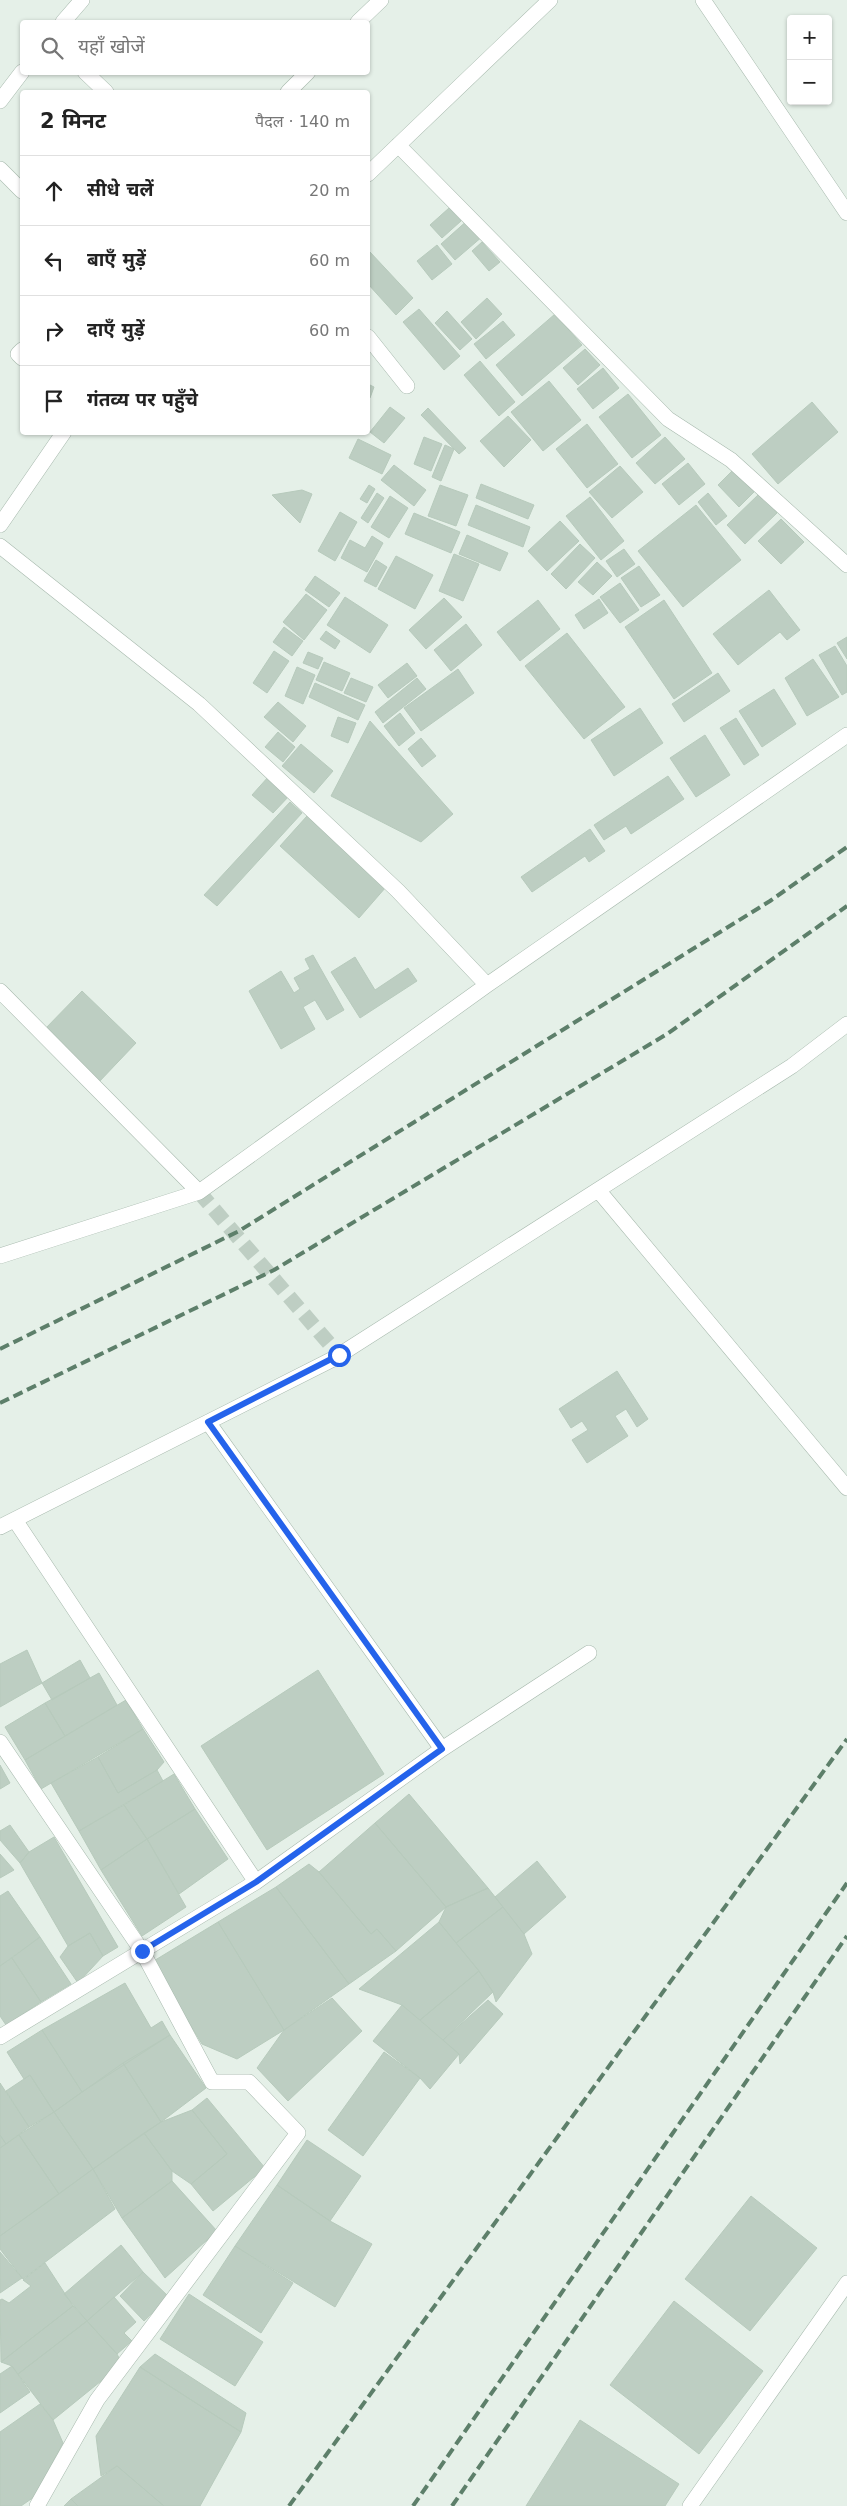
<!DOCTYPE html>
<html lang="hi">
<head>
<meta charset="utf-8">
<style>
  :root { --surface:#fff; --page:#f6f6f6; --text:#222; --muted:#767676; --line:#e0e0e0 }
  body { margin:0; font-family:"DejaVu Sans","Noto Sans Devanagari",sans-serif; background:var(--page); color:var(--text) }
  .controls { position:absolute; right:15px; top:15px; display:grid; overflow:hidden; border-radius:5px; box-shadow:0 1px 4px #0004 }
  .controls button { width:45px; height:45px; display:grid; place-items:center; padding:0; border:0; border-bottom:1px solid var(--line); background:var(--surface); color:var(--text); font:25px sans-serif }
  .stop { position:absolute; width:15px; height:15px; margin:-11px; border:4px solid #2563eb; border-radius:50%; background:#fff }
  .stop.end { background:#2563eb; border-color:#fff; box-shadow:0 1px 5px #0008 }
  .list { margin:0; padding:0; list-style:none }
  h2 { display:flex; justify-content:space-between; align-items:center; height:65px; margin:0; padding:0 20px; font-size:21px }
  h2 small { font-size:16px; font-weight:400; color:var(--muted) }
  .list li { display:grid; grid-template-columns:32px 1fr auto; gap:15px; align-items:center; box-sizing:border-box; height:70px; padding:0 20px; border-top:1px solid var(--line) }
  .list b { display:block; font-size:19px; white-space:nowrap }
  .list em { font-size:16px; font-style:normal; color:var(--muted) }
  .icon { flex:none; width:28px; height:28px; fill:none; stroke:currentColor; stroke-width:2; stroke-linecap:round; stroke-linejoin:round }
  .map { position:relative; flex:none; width:847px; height:2506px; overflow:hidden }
  .search { position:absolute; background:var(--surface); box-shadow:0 1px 4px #0004; left:20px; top:20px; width:350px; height:55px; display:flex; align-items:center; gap:12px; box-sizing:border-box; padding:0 18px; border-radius:5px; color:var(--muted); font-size:19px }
  .panel { position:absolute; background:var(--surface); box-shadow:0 1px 4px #0004; left:20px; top:90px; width:350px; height:345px; border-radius:5px }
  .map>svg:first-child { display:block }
  .building { fill:#bdcec2; stroke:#b7cabc }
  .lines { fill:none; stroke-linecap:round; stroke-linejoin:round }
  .street-tunnel { stroke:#becec3; stroke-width:15; stroke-dasharray:15 8; stroke-linecap:butt }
  .street-casing { stroke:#a7b9ad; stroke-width:16 }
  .street { stroke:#fff; stroke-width:15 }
  .rail { stroke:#5d7f6a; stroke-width:4; stroke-dasharray:10 5; stroke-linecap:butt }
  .route { stroke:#2563eb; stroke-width:6 }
</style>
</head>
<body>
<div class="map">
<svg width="847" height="2506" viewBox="0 0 847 2506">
  <rect width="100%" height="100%" fill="#e5f0e8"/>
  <path class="building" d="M449,208L461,221L442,238L430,225Z
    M469,219L483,236L455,260L441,244Z
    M482,242L500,262L489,271L472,251Z
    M437,245L452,264L432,280L417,261Z
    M370,252L413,298L396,315L368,284V254Z
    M487,298L502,314L476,339L461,322Z
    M419,309L460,356L444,370L403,322Z
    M447,311L472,339L460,350L435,323Z
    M555,314L582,345L522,396L496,365Z
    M503,321L515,335L486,359L474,344Z
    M585,349L600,365L578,385L563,368Z
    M480,361L515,402L499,416L464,375Z
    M603,368L619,388L593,409L577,389Z
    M549,381L581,420L543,451L511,412Z
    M368,384L374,387L370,398H368Z
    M628,394L661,435L632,458L599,417Z
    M812,402L838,432L778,484L752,454Z
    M390,407L405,418L384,443L370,432Z
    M428,408L466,448L459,454L421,415Z
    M508,416L531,440L504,467L480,441Z
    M587,424L618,464L587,488L556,449Z
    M424,437L442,444L431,471L414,464Z
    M665,437L685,459L655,484L636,463Z
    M358,439L391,455L382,474L349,458Z
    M445,445L454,449L441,481L432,477Z
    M688,463L705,484L679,505L662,484Z
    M394,465L426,490L414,506L381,480Z
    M620,466L643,492L612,518L589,492Z
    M734,469L755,491L739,507L718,485Z
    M481,484L534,505L528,519L476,498Z
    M369,485L375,489L367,503L360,499Z
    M440,485L468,495L456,526L428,516Z
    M302,490L312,494L300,523L272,495Z
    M377,493L384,498L368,523L361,518Z
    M708,493L727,516L716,525L698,502Z
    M759,494L777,513L745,544L727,525Z
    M390,496L408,508L389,538L371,527Z
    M590,497L624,541L601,560L566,516Z
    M476,505L530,527L523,547L468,525Z
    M696,505L741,560L683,607L638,551Z
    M340,512L357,522L335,561L318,551Z
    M414,513L460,532L451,553L405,534Z
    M781,519L804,542L781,564L758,541Z
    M560,521L579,541L547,571L528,551Z
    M467,535L508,553L500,571L459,554Z
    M372,536L383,543L367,572L341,558L350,540L365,548Z
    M580,544L595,558L566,589L551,574Z
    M624,549L635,564L617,577L606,561Z
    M454,554L479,564L463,601L439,591Z
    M396,556L433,575L415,609L378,589Z
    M376,560L387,567L376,587L364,581Z
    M597,562L612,576L593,595L578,582Z
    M639,566L660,595L641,607L621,578Z
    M315,576L340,593L329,607L305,590Z
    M620,583L639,610L620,623L600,597Z
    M769,590L800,630L787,640L780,632L738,665L713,634Z
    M306,594L327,610L304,640L283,622Z
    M345,597L388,625L370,653L327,625Z
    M444,598L462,617L426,649L409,630Z
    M599,599L608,613L584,629L575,615Z
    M538,600L560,629L520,661L497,632Z
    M664,600L712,673L674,699L625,627Z
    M466,624L482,645L451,671L434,650Z
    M284,627L303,641L292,656L273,642Z
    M326,631L340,641L335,649L320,639Z
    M567,633L625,707L584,739L525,666Z
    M847,637V659L837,643Z
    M835,646L847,666V692L842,695L819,655Z
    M274,651L289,661L267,693L253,683Z
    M308,652L323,658L318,669L303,663Z
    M813,659L839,697L807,716L785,678Z
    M324,662L350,673L342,691L316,680Z
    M407,663L417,676L388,698L378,685Z
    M297,667L315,675L303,704L285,696Z
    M458,669L474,693L421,731L404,708Z
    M718,673L730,691L684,722L672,704Z
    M351,678L373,687L366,702L344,693Z
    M417,678L426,689L383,723L375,712Z
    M315,683L365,705L358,720L309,697Z
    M774,689L796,724L762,747L739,711Z
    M278,702L306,726L293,742L264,717Z
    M640,708L663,743L614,776L591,740Z
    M400,713L415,733L399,746L384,726Z
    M338,717L356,723L348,743L331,736Z
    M736,718L759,755L744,765L720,728Z
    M370,721L453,814L421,842L331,796Z
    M278,732L295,747L283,762L265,747Z
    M705,735L730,775L696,797L670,758Z
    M421,738L436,756L422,767L408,749Z
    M301,744L333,771L314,793L282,766Z
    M269,776L290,795L273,813L252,795Z
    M668,776L684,799L631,834L626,826L604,840L594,825Z
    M290,802L302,813L217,906L204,895Z
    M307,816L386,887L359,918L280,846Z
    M590,829L605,851L589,862L585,856L532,892L521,877Z
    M313,955L344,1010L327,1020L315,1000L303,1007L315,1029L281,1049L249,991L281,971L294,993L300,989L294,978L310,969L305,959Z
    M355,957L375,990L408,968L417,981L360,1018L331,972Z
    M82,991L136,1043L98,1083L44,1030Z
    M617,1371L648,1419L637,1427L626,1409L615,1416L628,1436L587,1463L572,1440L588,1430L582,1421L571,1428L559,1409Z
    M27,1650L42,1683L0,1707V1664Z
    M80,1660L90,1678L52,1700L42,1683Z
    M318,1670L384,1774L267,1850L201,1746Z
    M99,1673L117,1705L65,1736L45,1703Z
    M126,1700L143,1729L41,1789L25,1760Z
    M45,1703L65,1736L25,1760L5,1727Z
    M143,1729L164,1762L157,1770L118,1793L98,1757Z
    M98,1757L118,1793L157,1770L163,1781L79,1831L51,1783Z
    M0,1765L10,1783L0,1789Z
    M174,1774L195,1809L147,1839L124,1805Z
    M409,1794L488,1888L446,1907L375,1823Z
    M124,1805L147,1839L101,1870L79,1831Z
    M195,1809L228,1859L179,1894L147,1839Z
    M375,1823L446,1907L396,1951L377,1929L371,1934L319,1872Z
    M10,1825L29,1852L20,1863L0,1840V1831Z
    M54,1837L118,1947L103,1956L90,1933L68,1946L20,1863L29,1852Z
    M147,1839L186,1907L142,1936L101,1870Z
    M0,1854L14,1870L0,1878Z
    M537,1861L566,1897L524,1934L495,1897Z
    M309,1864L319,1872L371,1934L377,1929L396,1951L349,1984L276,1887Z
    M276,1887L349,1984L284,2030L218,1922Z
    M488,1888L503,1907L456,1943L439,1922L446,1907Z
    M8,1891L40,1937L0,1966V1896Z
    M503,1907L524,1934L532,1954L496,2002L493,1992L479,1971L456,1943Z
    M218,1922L284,2030L237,2059L202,2044L152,1962Z
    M439,1922L479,1971L420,2020L402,2005L359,1989Z
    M90,1933L103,1956L78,1983L60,1957L68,1946Z
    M40,1937L71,1984L41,2002L12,1958Z
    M12,1958L41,2002L6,2025L0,2016V1966Z
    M479,1971L493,1992L443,2040L420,2020Z
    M125,1983L151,2028L162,2021L170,2035L82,2092L42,2030Z
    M332,1998L362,2031L288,2101L257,2068L284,2030Z
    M488,2000L503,2014L460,2064L459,2054L443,2040Z
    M402,2005L459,2054L430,2089L420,2078L373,2041Z
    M42,2030L82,2092L54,2112L30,2075L24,2079L7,2052Z
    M170,2035L206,2088L161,2122L123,2063Z
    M384,2052L420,2078L363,2156L328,2130Z
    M123,2063L161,2122L93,2169L54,2112Z
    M30,2075L54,2112L29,2127L6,2091Z
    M0,2083L29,2127L6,2144L0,2135Z
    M207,2098L265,2168L213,2211L191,2184L227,2154L192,2110Z
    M192,2110L227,2154L191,2184L172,2171L144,2133L161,2122Z
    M54,2112L93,2169L59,2194L19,2135Z
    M144,2133L172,2171V2181L122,2218L93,2169Z
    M0,2135L6,2144L0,2148Z
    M19,2135L59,2194L0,2236V2148Z
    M307,2140L361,2176L330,2221L277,2185Z
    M93,2169L115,2209L23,2279L0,2249V2236Z
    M172,2181L217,2231L165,2278L122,2218Z
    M277,2185L330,2221L372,2244L335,2307L235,2246Z
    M751,2196L817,2248L750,2331L685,2279Z
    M121,2245L143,2272L87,2321L64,2294Z
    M235,2246L293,2283L261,2333L203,2295Z
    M0,2252L22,2278L0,2293Z
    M45,2263L73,2306L1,2362L0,2300L2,2299L9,2303L31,2286L23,2280Z
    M143,2272L169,2297L144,2321L120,2296Z
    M189,2294L263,2342L235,2386L160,2339Z
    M114,2297L136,2322L124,2333L132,2341L117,2354L87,2321Z
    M674,2301L763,2371L699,2454L610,2385Z
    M73,2306L87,2321L18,2374L12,2366L1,2362Z
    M87,2321L117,2354L122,2364L53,2420L18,2374Z
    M155,2354L246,2413L241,2432L140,2367Z
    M12,2366L30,2392L0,2413V2374Z
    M140,2367L241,2432L200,2506H164L117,2466L101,2476L96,2436Z
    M40,2404L53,2420L63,2443L34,2497L21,2506H0V2432Z
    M580,2420L679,2484L665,2506H526Z
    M117,2466L164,2506H78L71,2499Z
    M71,2499L78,2506H64Z"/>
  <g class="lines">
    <path class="street-tunnel" d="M199,1192L339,1355"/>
    <defs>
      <path id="street" d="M703,0L847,213
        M63,22L82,0
        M358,22L381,0
        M85,72L106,92
        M288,92L308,72
        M0,101L22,72
        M398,145L668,419L731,460L847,565
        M0,169L22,191
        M368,174L550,0
        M368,337L407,386
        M22,350L18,354L22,358
        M0,525L64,432
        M0,546L199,704L398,891L487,985
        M0,991L199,1192
        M598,1190L847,1488
        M0,1256L199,1192L487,985L847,735
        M208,1422L442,1749
        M15,1520L256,1882
        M0,1527L333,1359L792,1066L847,1024
        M0,1742L142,1951L212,2082H249L298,2133L97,2400L37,2506
        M0,2037L256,1882L442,1749L589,1653
        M690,2506L847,2283"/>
    </defs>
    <use href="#street" class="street-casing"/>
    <use href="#street" class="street"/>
    <path class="rail" d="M0,1349L239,1231L770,901L847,847
      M0,1403L274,1270L667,1034L847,906
      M289,2506L847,1739
      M413,2506L847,1883
      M452,2506L847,1936"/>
  </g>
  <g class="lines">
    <path class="route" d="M142,1951L256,1882L442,1749L208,1422L339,1355"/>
  </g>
</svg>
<div class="controls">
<button>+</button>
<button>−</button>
</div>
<div class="stop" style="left:339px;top:1355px"></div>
<div class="stop end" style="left:142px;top:1951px"></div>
<div class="search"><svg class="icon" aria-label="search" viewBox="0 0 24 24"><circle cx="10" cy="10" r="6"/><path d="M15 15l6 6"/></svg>यहाँ खोजें</div>
<section class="panel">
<h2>2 मिनट<small>पैदल · 140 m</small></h2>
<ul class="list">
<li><svg class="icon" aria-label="ahead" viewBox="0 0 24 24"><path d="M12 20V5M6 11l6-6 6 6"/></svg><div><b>सीधे चलें</b></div><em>20 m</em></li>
<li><svg class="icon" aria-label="left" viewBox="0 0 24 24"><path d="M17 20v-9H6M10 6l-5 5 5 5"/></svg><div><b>बाएँ मुड़ें</b></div><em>60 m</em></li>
<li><svg class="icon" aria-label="right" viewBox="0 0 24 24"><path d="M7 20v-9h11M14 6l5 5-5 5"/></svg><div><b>दाएँ मुड़ें</b></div><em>60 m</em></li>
<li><svg class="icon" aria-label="arrive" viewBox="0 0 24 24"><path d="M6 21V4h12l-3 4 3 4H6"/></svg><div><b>गंतव्य पर पहुँचे</b></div></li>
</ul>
</section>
</div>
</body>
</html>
